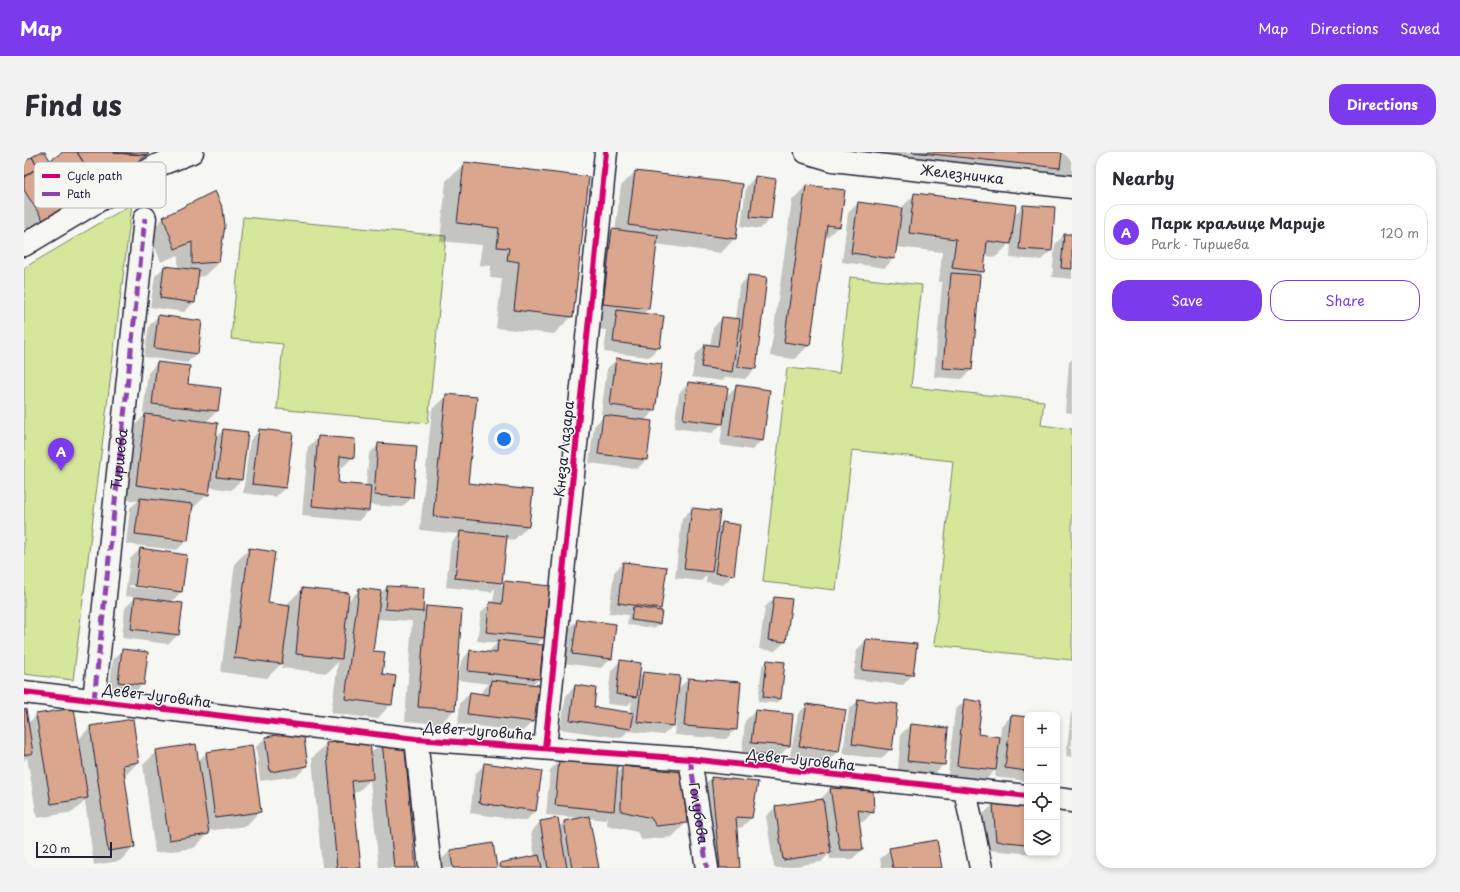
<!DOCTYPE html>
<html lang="en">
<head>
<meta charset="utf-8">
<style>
  :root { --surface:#fff; --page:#f2f2f3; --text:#2b2b33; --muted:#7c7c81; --line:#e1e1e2; --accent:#7c3aed }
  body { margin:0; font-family:"Playpen Sans",sans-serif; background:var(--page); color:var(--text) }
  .controls { position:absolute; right:12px; bottom:12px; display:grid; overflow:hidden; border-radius:8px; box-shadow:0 2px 6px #0003 }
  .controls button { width:36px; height:36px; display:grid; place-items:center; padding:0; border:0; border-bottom:1px solid var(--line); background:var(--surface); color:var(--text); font:20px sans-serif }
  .scale { position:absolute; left:12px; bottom:10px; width:76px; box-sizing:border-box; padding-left:4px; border:2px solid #22223b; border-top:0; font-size:11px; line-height:14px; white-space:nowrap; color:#22223b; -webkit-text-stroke:3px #f6f6f2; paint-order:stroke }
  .you { position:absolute; left:480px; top:287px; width:14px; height:14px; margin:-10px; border:3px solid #fff; border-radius:50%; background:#1a73e8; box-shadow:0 0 0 6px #1a73e833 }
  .badge { display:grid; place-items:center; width:26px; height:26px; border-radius:50%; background:var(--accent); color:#fff; font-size:13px; font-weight:700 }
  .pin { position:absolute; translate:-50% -33px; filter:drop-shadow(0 1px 2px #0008) }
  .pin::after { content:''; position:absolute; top:21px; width:14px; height:12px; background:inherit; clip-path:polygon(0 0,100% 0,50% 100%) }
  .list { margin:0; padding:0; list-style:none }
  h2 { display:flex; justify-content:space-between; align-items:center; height:52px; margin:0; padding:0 16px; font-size:17px }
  h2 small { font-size:13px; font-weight:400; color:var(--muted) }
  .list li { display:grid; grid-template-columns:26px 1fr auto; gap:12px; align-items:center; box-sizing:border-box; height:56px; margin:0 8px 8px; padding:0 8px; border:1px solid var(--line); border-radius:16px }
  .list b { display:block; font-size:15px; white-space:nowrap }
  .list p { margin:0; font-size:13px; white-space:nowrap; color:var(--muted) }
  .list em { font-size:13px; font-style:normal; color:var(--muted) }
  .actions { display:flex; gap:8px; padding:12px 16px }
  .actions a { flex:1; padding:9px 0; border:1px solid var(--accent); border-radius:16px; text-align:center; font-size:14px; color:var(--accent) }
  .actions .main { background:var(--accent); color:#fff }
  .icon { flex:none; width:22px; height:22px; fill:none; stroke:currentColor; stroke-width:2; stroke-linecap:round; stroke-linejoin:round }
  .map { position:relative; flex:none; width:1048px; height:716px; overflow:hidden; border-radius:16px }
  header { display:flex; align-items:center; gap:24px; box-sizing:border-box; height:56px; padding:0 20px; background:var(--accent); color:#fff }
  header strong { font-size:19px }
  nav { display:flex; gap:22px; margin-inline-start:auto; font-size:14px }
  .intro { display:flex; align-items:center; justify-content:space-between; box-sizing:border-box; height:96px; padding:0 24px }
  h1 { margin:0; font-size:28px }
  .button { padding:10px 18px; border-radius:16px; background:var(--accent); color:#fff; font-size:14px; font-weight:700 }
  main { display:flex; gap:24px; padding:0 24px }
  aside { flex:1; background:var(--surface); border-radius:16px; box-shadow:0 2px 6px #0003 }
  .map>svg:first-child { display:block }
  .green { fill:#d5e79b; stroke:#7c846b }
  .shadow { fill:#0003; fill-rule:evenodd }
  .building { fill:#daa68e; stroke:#22223b }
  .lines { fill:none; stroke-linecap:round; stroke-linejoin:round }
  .street-casing { stroke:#22223b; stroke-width:25 }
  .secondary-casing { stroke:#22223b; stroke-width:25 }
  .street { stroke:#f6f6f2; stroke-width:22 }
  .secondary { stroke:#f6f6f2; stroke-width:22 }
  .quiet { stroke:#8e44ad; stroke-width:5; stroke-dasharray:10 5; stroke-linecap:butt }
  .cycleway-casing { stroke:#f6f6f2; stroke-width:8 }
  .cycleway { stroke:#d6006c; stroke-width:6 }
  .labels { text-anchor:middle; stroke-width:3; stroke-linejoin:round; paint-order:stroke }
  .street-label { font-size:14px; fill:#22223b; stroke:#f6f6f2 }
  .key { fill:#f6f6f2; stroke:#b6b6bb; stroke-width:1 }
  .key-label { font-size:11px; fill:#22223b }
</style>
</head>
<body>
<header>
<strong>Map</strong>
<nav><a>Map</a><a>Directions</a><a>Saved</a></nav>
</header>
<div class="intro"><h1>Find us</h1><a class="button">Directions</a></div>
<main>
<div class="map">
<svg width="1048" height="716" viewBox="0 0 1048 716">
  <rect width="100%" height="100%" fill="#f6f6f2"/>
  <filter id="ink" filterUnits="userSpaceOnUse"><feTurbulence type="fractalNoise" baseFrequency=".025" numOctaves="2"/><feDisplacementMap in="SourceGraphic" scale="8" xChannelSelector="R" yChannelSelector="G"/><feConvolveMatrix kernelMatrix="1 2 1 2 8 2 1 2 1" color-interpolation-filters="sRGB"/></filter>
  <g filter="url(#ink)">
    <path class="green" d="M108,52L49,528L0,522V116Z
      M219,65L422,84L404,271L253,257L259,192L207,187Z
      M826,125L898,133L887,235L1020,249L1017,273L1048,277V508L910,493L929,309L828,298L812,438L739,430L763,216L815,221Z"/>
    <path class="shadow" d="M18,0H20L25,8L22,12L41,0H123V3L99,26L76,35L69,24H67L74,36L4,82L0,75V12Z
      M823,0H1048V32L1031,30L1033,19L1017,34Z
      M441,11L548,164L530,182L472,176L478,127L466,126L467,114L455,113L458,93L416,89L422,29Z
      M611,20L711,86L697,101L632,92L624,157L619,162L635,195L625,205L580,200L583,178L556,175L565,102L588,78L591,79L597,34Z
      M731,25L746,67L736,77L717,74L722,35Z
      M782,34L815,74L800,88L785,193L771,207L746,204L768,48Z
      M891,42L989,64L999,54L1027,99L1017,108L986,106L987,90L972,105L961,104L959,119L954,124L947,218L938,227L910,225L918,132L919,130H915L918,100L872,95L870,106L861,116L818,110L824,61L834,51L876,57Z
      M140,66L195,110L180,124L173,125L170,150L160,160L126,155L131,124L140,115L154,116V103L137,110L125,80Z
      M1040,83H1048V127L1028,125L1031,92Z
      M725,124L742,126L731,217L721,227L702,225L698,229L668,225L671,203L681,193L686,194L689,176L698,166L711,168L715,134Z
      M134,164L173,201L163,211L120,205L125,174Z
      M593,207L631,258L620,269L622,308L613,317L565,311L570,274L581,263L577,262L583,217Z
      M1048,207V261L1041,260L1045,210Z
      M133,211L163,233L196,237L193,259L183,269L149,265V267L191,286L200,278L223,281L217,328L207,338L185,335L184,342L169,356H167L163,388L153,398L102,392L106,356L114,349L98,347L107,277L123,261H119L124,221Z
      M665,231L701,246L712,234L738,288L728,298L696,293L699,271L688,281L650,276L655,241Z
      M423,243L443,332L504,374L490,388L481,387L477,434L481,430L519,486L512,493L515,527L508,533L509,569L499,579L434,572L436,551L446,541L457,543L458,539L465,532L434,528L437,509L446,499L465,501V499L473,491L453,489L457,461L466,451L469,452L471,436L467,440L422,435L427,390L435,382L396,378L408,257Z
      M236,278L261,336L251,345L219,341L226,288Z
      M294,285L329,305L319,315L314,314L313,332L342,334L345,302L355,292L388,346L378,355L345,353L344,359L335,369L278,364L284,295Z
      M668,357L692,378L698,371L715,374L709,423L699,433L682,430L683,423L677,429L651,426L658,366Z
      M116,397L162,404L157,440L146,451L154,483L144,492L98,486L101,456L112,445L101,444L106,407ZM106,433L150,438V440L105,435Z
      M225,397L243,452L264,455V451L278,437L323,450L336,437L355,442L363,435L399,437L398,460L402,455L430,558L416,572L381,569L388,469L352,467L348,500L367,552L353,567L307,561L314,510L303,521L258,516L259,510L243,526L197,520L211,411Z
      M599,411L636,457L633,460L635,471L631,476L603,473L604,463L585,461L590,420Z
      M751,446L761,490L751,499L735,497L741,455Z
      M553,468L587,506L577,516L539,511L543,478Z
      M842,488L888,523L879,533L829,527L833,498Z
      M99,498L119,532L109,542L85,539L89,508Z
      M596,509L614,526L620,521L653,538L664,527L712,577L702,587L651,583L653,553H651L649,574L639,583L604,579L597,586L536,577L542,544L551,534L568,556L606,561L608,549L603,554L583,552L587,519Z
      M743,510L756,547L752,551L734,550L738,514Z
      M835,548L867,597L857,607L819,602L825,557Z
      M941,549L953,583L976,586L977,574L987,564L1003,566V629L971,625L972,617L962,628L924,623L931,558Z
      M783,553L821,559L814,600L804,610L766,604L774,562Z
      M0,559L3,572L13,563L54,588L66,575L114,610L100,625L110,695L96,709L70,713L61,649L49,660L13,666L3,605L0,609Z
      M731,559L765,594L755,604L718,600L721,569Z
      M1048,560V594L1046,593V595L1048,596V605L1042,604L1047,561Z
      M887,573L920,612L910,622L874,618L877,582Z
      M242,585L283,614L273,624L236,629L232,595Z
      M358,590L391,716H355L346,628L334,640L328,641L335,716H298L288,606L302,592L346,602Z
      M133,599L173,610L182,601L236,659L222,674L183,679L184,682L170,696L131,701L119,613Z
      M535,609L593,621L599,615L662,671L648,685L618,688L613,680L583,673L584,664L580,668L565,666L574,716H472L477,712L511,705L507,680L516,670L534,676L540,670L558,666L522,663L526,618Z
      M461,612L517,620L511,659L502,669L446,661L451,622Z
      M687,626L733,630L727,666L717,676L712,675L714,716H686L678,635Z
      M806,637L848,640L849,660L839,670L834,669L838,698L828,707H806L805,702L797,710L759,716H750L742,664L752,655L796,648Z
      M969,653L1003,656V701H1023L1021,703L963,698L959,662Z
      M468,692L472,716H418L416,709L426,699Z
      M866,697L917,716H858L856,707Z"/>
    <path class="building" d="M16,0H21L26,8L14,15L8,5Z
      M39,0H53L74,34L19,68L0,38V25Z
      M53,0H90V1L124,3L74,34Z
      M90,0H124V3L90,1Z
      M888,0H1038L1036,16Z
      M8,5L14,15L0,25V10Z
      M440,10L565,25L549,165L490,158L495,110L483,108L485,96L473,95L475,76L433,71Z
      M611,19L719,32L712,87L604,73Z
      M731,24L752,27L747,67L726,65Z
      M782,33L821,38L816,75L803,73L786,194L760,190Z
      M191,39L199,57L201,74L195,110L168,112V90L151,97L139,65Z
      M890,41L992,53L987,92L963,89L960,120L928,116L932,87L885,81Z
      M834,50L878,56L871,107L827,101Z
      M999,53L1031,55L1028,99L995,97Z
      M588,77L634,83L625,157L579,152Z
      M1040,82H1048V117L1037,116Z
      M140,114L175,118L171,151L136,146Z
      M927,121L956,123L948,218L919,216Z
      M724,123L743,125L732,217L713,215Z
      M593,158L640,164L636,196L589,190Z
      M134,163L178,169L174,202L130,196Z
      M698,165L716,167L708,220L677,215L681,192L694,194Z
      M592,206L638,212L631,259L586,253Z
      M133,210L166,214L164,232L197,236L194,259L128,252Z
      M664,230L704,235L699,272L659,267Z
      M712,233L746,238L739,289L705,284Z
      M422,242L453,245L444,331L509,338L505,374L409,364Z
      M121,262L194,271L185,343L112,333Z
      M579,263L628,269L623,308L574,302Z
      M199,277L224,280L218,328L193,325Z
      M235,277L269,281L262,336L228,332Z
      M294,284L331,287L330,306L316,304L314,331L347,334L345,359L288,354Z
      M354,291L393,294L389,346L350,343Z
      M116,346L169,352L164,389L111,382Z
      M668,356L696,359L688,420L660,417Z
      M698,370L716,373L710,423L691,421Z
      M436,379L483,384L478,431L431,426Z
      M116,396L163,403L158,440L111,434Z
      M225,396L251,400L244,451L266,454L258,512L210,506Z
      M599,410L643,415L637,457L594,451Z
      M480,429L526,434L520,486L462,480L466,450L478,452Z
      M363,434L400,436L399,460L361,457Z
      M278,436L325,441L318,507L272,502Z
      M335,436L357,439L349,499L361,500L358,522L372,524L368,553L321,547Z
      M111,445L159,451L155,483L107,477Z
      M750,445L768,447L762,490L744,488Z
      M402,454L438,457L431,558L394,555Z
      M609,455L638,459L636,472L607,468Z
      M553,467L592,472L588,507L548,502Z
      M842,487L893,492L889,523L838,518Z
      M474,488L519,493L516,527L444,519L446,498L473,501Z
      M98,497L124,500L120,533L94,530Z
      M596,508L617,511L613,545L592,542Z
      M743,508L761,510L757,547L739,545Z
      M619,520L656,524L650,574L613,570Z
      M664,526L717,530L713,578L660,574Z
      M467,528L515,533L510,570L443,562L446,540L465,543Z
      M551,533L572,536L570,555L610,561L607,577L546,568Z
      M834,547L874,552L868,598L828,592Z
      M940,547L958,550L954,582L976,585L972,618L933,614Z
      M783,552L822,558L815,600L775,594Z
      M50,556L64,646L27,652L12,562Z
      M2,557L9,601L0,603V558Z
      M731,558L769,562L766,594L727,591Z
      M987,563L1003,565V619L981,616Z
      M109,567L115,610L99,613L111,695L84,699L66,574Z
      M887,572L924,576L921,613L883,609Z
      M279,579L284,614L246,620L241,585Z
      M346,587L349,627L328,629L337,716H313L302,591Z
      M380,587L392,716H370L358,589Z
      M172,592L185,682L145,688L132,598Z
      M228,593L237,660L191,666L182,600Z
      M535,608L594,613L590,659L531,653Z
      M460,611L518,619L512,659L455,651Z
      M598,614L658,620L663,671L632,674L627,666L597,659Z
      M687,625L734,630L728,666L712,665L716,716H696Z
      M806,636L849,639L850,661L834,658L839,698H816Z
      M799,647L807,701L759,708L751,654Z
      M969,652L1003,655V692L972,689Z
      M565,664L575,716H548L540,669Z
      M534,666L543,716H524L516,669Z
      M913,688L918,716H869L865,696Z
      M469,691L473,716H429L426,698Z
      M515,703L518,716H477L476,711Z"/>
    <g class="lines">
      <defs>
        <g id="street">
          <path d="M0,540L392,587L666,607L1003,644"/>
          <path id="s1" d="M70,548L121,66"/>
          <path d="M392,587L406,716"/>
          <path d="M521,596L582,0"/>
          <path id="s2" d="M666,607L683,716"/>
          <path d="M941,638L957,716"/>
          <path d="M1033,647L1048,649"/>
        </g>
        <g id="secondary">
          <path id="s3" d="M782,0L809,8L1048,35"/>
          <path d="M0,93L132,14L168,0"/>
        </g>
      </defs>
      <use href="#street" class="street-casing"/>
      <use href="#secondary" class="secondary-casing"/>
      <use href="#street" class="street"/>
      <use href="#secondary" class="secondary"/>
      <path class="quiet" d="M70,548L121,66
        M666,607L683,716"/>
      <defs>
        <path id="cycleway" d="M0,540L392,587L666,607L1003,644
          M521,596L582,0"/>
      </defs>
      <use href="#cycleway" class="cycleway-casing"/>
      <use href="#cycleway" class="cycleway"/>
    </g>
  </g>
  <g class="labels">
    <g class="street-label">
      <text dy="5" stroke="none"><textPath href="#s3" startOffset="158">Железничка</textPath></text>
      <text transform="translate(540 297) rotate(-84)" y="5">Кнеза Лазара</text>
      <text dy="5" stroke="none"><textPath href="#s1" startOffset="242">Тиршева</textPath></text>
      <text transform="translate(133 544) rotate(7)" y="5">Девет Југовића</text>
      <text transform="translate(454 579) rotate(4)" y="5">Девет Југовића</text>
      <text transform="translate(777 608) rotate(6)" y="5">Девет Југовића</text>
      <text dy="5" stroke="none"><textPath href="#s2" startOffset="55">Голубова</textPath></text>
    </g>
  </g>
  <rect x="10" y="10" width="132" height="46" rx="6" class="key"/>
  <rect x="18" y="22" width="18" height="4" fill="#d6006c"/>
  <rect x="18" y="40" width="18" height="4" fill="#8e44ad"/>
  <g class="key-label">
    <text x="43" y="28">Cycle path</text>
    <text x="43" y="46">Path</text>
  </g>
</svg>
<div class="controls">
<button>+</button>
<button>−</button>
<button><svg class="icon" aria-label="locate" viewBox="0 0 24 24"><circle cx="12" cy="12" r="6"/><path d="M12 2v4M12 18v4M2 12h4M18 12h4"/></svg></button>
<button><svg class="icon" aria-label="layers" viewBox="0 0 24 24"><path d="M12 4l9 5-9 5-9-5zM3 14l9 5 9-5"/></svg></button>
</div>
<div class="scale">20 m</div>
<div class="you"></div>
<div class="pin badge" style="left:37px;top:319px">A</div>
</div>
<aside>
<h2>Nearby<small></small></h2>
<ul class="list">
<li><span class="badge">A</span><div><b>Парк краљице Марије</b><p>Park · Тиршева</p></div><em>120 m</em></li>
</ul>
<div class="actions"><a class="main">Save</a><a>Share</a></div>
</aside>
</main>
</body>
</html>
